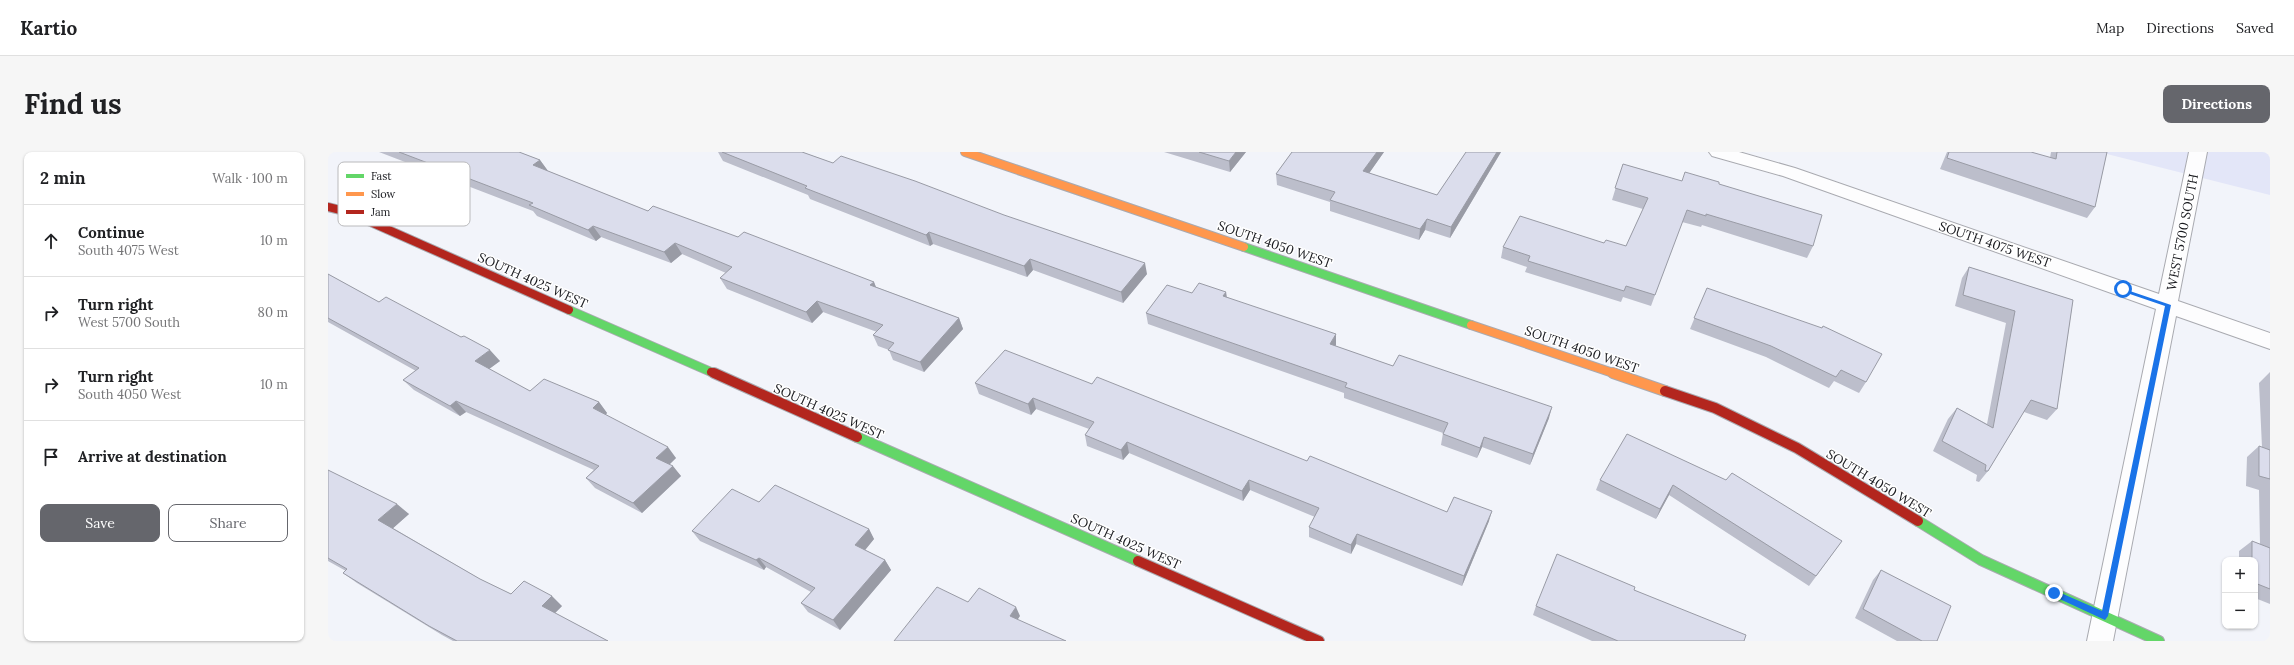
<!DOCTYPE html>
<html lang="en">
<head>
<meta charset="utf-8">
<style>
  :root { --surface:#fff; --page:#f6f6f6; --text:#202124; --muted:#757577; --line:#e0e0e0; --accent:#65666c }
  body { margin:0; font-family:Lora,serif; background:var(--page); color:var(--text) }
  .controls { position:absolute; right:12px; bottom:12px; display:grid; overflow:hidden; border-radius:8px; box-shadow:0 1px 3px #0004 }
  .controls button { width:36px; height:36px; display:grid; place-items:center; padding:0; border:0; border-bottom:1px solid var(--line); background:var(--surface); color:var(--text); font:20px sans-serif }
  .stop { position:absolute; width:12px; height:12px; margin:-9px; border:3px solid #1a73e8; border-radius:50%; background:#fff }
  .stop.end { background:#1a73e8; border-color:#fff; box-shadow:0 1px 4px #0008 }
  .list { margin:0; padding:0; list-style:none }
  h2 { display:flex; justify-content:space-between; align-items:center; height:52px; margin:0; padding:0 16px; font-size:17px }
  h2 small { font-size:13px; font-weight:400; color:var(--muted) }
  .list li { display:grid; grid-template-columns:26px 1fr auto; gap:12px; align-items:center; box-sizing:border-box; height:72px; padding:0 16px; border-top:1px solid var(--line) }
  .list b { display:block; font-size:15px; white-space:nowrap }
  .list p { margin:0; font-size:13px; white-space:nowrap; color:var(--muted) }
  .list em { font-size:13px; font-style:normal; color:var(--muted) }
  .actions { display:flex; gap:8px; padding:12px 16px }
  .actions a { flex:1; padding:9px 0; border:1px solid var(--accent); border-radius:8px; text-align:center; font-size:14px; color:var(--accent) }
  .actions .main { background:var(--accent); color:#fff }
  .icon { flex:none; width:22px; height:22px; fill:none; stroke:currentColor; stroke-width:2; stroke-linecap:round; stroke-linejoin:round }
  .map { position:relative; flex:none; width:1942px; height:489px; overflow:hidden; border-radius:8px }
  header { display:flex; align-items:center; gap:24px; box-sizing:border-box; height:56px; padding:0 20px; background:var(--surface); border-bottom:1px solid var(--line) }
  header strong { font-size:19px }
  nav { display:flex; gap:22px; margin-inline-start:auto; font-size:14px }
  .intro { display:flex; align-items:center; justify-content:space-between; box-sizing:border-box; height:96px; padding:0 24px }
  h1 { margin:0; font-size:28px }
  .button { padding:10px 18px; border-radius:8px; background:var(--accent); color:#fff; font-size:14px; font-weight:700 }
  main { display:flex; gap:24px; padding:0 24px }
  aside { flex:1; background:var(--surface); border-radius:8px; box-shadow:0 1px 3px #0004 }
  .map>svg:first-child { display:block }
  .green { fill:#e3e6f8 }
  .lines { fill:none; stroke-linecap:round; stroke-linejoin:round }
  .street-casing { stroke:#a9aab0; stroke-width:2 }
  .fast-far1-casing { stroke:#a9aab0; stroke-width:10 }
  .fast-casing { stroke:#a9aab0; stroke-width:12 }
  .slow-far1-casing { stroke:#a9aab0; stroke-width:10 }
  .slow-casing { stroke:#a9aab0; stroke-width:12 }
  .jam-far1-casing { stroke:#a9aab0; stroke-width:10 }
  .jam-casing { stroke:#a9aab0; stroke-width:12 }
  .street { fill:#fdfdfe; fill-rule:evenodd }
  .fast-far1 { stroke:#63d668; stroke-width:8 }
  .fast { stroke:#63d668; stroke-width:10 }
  .slow-far1 { stroke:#ff974d; stroke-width:8 }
  .slow { stroke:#ff974d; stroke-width:10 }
  .jam-far1 { stroke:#b3261e; stroke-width:8 }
  .jam { stroke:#b3261e; stroke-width:10 }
  .wall { fill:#bcbecb }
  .shaded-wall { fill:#999ba5 }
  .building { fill:#dbddec; stroke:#999ba5 }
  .route { fill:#1a73e8 }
  .labels { text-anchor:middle; stroke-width:3; stroke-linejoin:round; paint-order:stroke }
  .street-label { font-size:13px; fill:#191a1f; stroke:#fff }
  .key { fill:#fff; stroke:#bababc; stroke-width:1 }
  .key-label { font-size:11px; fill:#191a1f }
</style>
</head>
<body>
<header>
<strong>Kartio</strong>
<nav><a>Map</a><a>Directions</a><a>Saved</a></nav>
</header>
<div class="intro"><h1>Find us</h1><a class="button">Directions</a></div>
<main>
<aside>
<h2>2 min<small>Walk · 100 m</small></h2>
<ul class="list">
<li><svg class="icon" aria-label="ahead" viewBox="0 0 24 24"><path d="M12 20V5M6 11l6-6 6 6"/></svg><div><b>Continue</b><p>South 4075 West</p></div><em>10 m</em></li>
<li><svg class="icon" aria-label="right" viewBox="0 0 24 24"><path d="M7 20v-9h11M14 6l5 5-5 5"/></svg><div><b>Turn right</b><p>West 5700 South</p></div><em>80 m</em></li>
<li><svg class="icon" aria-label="right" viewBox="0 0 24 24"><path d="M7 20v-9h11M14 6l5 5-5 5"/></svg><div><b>Turn right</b><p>South 4050 West</p></div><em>10 m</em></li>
<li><svg class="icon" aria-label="arrive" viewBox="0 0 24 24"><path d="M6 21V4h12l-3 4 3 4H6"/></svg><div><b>Arrive at destination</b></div></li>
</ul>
<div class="actions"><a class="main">Save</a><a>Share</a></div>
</aside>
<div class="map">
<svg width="1942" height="489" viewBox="0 0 1942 489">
  <rect width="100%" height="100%" fill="#f2f4fa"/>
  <path class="green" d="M1771,0H1942V43Z"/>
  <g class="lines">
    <defs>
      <path id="street" d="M1381,0H1411L1467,16L1831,142L1861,0H1879L1850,149L1942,181V197L1848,164L1785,489H1759L1828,157L1455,24L1384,4Z"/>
      <path id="fast-far1" d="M916,95L1143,173
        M241,158L383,220"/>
      <path id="fast" d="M529,285L810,409
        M1590,369L1653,408L1831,489"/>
      <path id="slow-far1" d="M637,0L916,95
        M1143,173L1288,222"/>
      <path id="slow" d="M1285,221L1337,239"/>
      <path id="jam-far1" d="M0,55L20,60L241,158
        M383,220L388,222"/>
      <path id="jam" d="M386,221L529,285
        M1337,239L1387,256L1469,296L1590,369
        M810,409L991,489"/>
    </defs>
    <use href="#street" class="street-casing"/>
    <use href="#fast-far1" class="fast-far1-casing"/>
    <use href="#fast" class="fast-casing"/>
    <use href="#slow-far1" class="slow-far1-casing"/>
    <use href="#slow" class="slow-casing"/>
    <use href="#jam-far1" class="jam-far1-casing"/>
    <use href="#jam" class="jam-casing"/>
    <use href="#street" class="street"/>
    <use href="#fast-far1" class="fast-far1"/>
    <use href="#fast" class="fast"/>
    <use href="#slow-far1" class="slow-far1"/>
    <use href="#slow" class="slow"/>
    <use href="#jam-far1" class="jam-far1"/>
    <use href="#jam" class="jam"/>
  </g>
  <path class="wall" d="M51,0H191L212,8L220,19L320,59L410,85L546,130L548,135L631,166L635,177L596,220L565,208L561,198L550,194L545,183L549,180L495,160L484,171L399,137L392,126L398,121L354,102L343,111L273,85L268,89L209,64L205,59Z
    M390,0H474L505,11L819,122L795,151L705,118L699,125L605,92L602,94L482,47L480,43L395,9Z
    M836,0H918L902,20Z
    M964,0H1056L1041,21L1109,43L1138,0H1173L1122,86L1097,78L1091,88L1002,59V50L949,33L948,22Z
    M1619,0H1703L1722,6L1723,0H1779L1767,55L1759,66L1612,17Z
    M1295,12L1354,29L1391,32L1485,94L1479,106L1374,73L1373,75L1354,70L1323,154L1295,145L1293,150L1197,120L1199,115L1173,106L1175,95L1298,94L1315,57L1284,48Z
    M1641,115L1745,148L1729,257L1719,268L1696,260L1660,319L1651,330L1648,329L1649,323L1605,299L1620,267L1629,256L1659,272L1678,171L1627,154L1634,126Z
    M0,122L51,150L172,209L161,217L202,239L271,250L279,261L278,263L348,306L341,312L353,324L314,361L267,336L258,326L266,318L138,260L132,264L86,238L75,228L88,219L0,170Z
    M1379,136L1538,230L1531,241L1506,229L1501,236L1438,205L1362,177Z
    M898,140L899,145L1008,193L1007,194L1065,214L1221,266L1202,313L1154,295L1149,306L1113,293L1115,281L1016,246V241L820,172L818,161L864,141Z
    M1942,220V452L1927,446V408H1911V399L1924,389L1932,392L1931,338L1918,334L1919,305L1931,294L1934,295L1931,231Z
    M647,231L764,232L1119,360L1161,369L1134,434L1028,392L1023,402L981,385V375L987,365L922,338L915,349L801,301L795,308L759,294L757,283L761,277L708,257L703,263L651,242Z
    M0,318L81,362L65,376L152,427L183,442L234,454L227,461L280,489H125L114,483L29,431L15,421L18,419L0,409Z
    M1272,328H1398L1514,389L1481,434L1341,343L1328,367L1268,338Z
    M431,350L541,377L546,387L537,398L557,408L563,418L512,478L480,460L473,451L483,440L438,415L436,418L372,389L364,379Z
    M1553,418L1609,489H1569L1527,466L1545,428Z
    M1306,438L1416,489H1264L1205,463L1208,454Z"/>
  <path class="shaded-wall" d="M908,0H918L902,20L901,9Z
    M1049,0H1056L1035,30V19Z
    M1169,0H1173L1122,86L1123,75Z
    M212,8L220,19L205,13Z
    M1099,67L1097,78L1091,88L1092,77Z
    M265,74L273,85L268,89L260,78Z
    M601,80L605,92L602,94L598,83Z
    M347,91L354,102L343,111L336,100Z
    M702,107L705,118L699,125L696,114Z
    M817,111L819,122L795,151L793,140Z
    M546,130L550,141L542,133Z
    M898,140L899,151L895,144Z
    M489,149L495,160L484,171L478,160Z
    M631,166L635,177L596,220L592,210Z
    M1008,182V193L1002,203V192Z
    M162,198L172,209L157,220L147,209Z
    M705,246L708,257L703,263L700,252Z
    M128,249L138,260L132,264L122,254Z
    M271,250L279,261L273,267L265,256Z
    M1224,255L1221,266L1202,313L1205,302Z
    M1156,285L1154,295L1149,306L1152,296Z
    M799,290L801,301L795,308L793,298Z
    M340,295L348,306L337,317L328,306Z
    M345,314L353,324L314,361L305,351Z
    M921,328L922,338L915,349L914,339Z
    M1345,333L1341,343L1328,367L1332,357Z
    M69,352L81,362L63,378L50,368Z
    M1164,359L1161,369L1134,434L1136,424Z
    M541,377L546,387L533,403L527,393Z
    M1029,382L1028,392L1023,402V393Z
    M431,406L438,415L436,418L428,408Z
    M557,408L563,418L512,478L505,468Z
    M224,444L234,454L225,463L214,454Z
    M688,455L692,464L686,473L682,464Z"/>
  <path class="building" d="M71,0H191L212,8L205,13L320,59L325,54L410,85L416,80L546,130L542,133L631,166L592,210L560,198L566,191L545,183L555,173L489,149L478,160L392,126L404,115L347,91L336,100L265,74L260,78L201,53L205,51Z
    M394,0H474L505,11L513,4L587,29L676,63L817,111L793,140L702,107L696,114L601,80L598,83L477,36L479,34Z
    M871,0H908L901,9Z
    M964,0H1049L1035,19L1109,43L1138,0H1169L1123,75L1099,67L1092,77L1002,48L1007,40L948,22Z
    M1621,0H1703L1728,7L1729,0H1779L1767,55L1619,6Z
    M1295,12L1354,29L1357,20L1391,30V32L1494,63L1485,94L1378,62V64L1359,58L1327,143L1298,134L1296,139L1200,109L1202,104L1175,95L1192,64L1276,91L1278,88L1298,94L1320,46L1287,36Z
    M1641,115L1745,148L1729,257L1703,248L1660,319H1657L1658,313L1614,289L1629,256L1665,276L1687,159L1635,143Z
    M0,122L51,150L58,145L133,185L136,184L162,198L147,209L202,239L216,227L271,250L265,256L340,295L328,306L345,314L305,351L258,326L271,314L128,249L122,254L75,228L91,216L0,166Z
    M871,131L898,140L895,144L1008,182L1002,192L1065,214L1071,203L1224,255L1205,302L1156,285L1152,296L1115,282L1120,271L1017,235L1019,231L818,161L839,133L864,141Z
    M1379,136L1494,176L1495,174L1554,202L1538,230L1513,218L1508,225L1443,194L1366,166Z
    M677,198L764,232L769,225L979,309L982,304L1119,360L1126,345L1164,359L1136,424L1029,382L1023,393L981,375L991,356L921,328L914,339L799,290L793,298L757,283L766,270L705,246L700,252L647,231Z
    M1299,282L1398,328L1404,321L1514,389L1488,424L1345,333L1332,357L1272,328Z
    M1931,294L1942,298V327L1931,324Z
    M0,318L69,352L50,368L152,427L183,442L196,429L224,444L214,454L280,489H129L101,474L15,421L19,417L0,406Z
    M447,333L541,377L527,393L557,408L505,468L473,451L487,436L431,406L428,408L364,379L404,337L431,350Z
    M1924,389L1942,396V437L1927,431V408H1924Z
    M1229,402L1307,435L1306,438L1418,483L1416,489H1290L1208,454Z
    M1553,418L1623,454L1609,489H1594L1535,457Z
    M609,435L640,450L651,436L688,455L682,464L738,489H566Z"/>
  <path class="route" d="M1793,136L1843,153L1780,464L1777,468L1723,443L1722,441L1726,438L1774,459L1837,154L1793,139Z"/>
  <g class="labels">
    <g class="street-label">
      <text transform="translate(1854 80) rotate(-79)" y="5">WEST 5700 SOUTH</text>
      <text transform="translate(947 92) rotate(19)" y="5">SOUTH 4050 WEST</text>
      <text transform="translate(1667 92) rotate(19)" y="5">SOUTH 4075 WEST</text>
      <text transform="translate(205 128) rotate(24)" y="5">SOUTH 4025 WEST</text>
      <text transform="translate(1254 197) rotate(19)" y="5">SOUTH 4050 WEST</text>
      <text transform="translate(501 259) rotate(24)" y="5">SOUTH 4025 WEST</text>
      <text transform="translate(1551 331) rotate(31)" y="5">SOUTH 4050 WEST</text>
      <text transform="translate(798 389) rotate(24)" y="5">SOUTH 4025 WEST</text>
    </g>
  </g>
  <rect x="10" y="10" width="132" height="64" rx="6" class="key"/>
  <rect x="18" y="22" width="18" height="4" fill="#63d668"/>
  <rect x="18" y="40" width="18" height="4" fill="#ff974d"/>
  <rect x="18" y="58" width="18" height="4" fill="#b3261e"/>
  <g class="key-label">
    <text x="43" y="28">Fast</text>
    <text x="43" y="46">Slow</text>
    <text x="43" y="64">Jam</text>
  </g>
</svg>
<div class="controls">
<button>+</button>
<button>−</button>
</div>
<div class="stop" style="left:1795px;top:137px"></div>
<div class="stop end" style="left:1726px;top:441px"></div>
</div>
</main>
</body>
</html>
